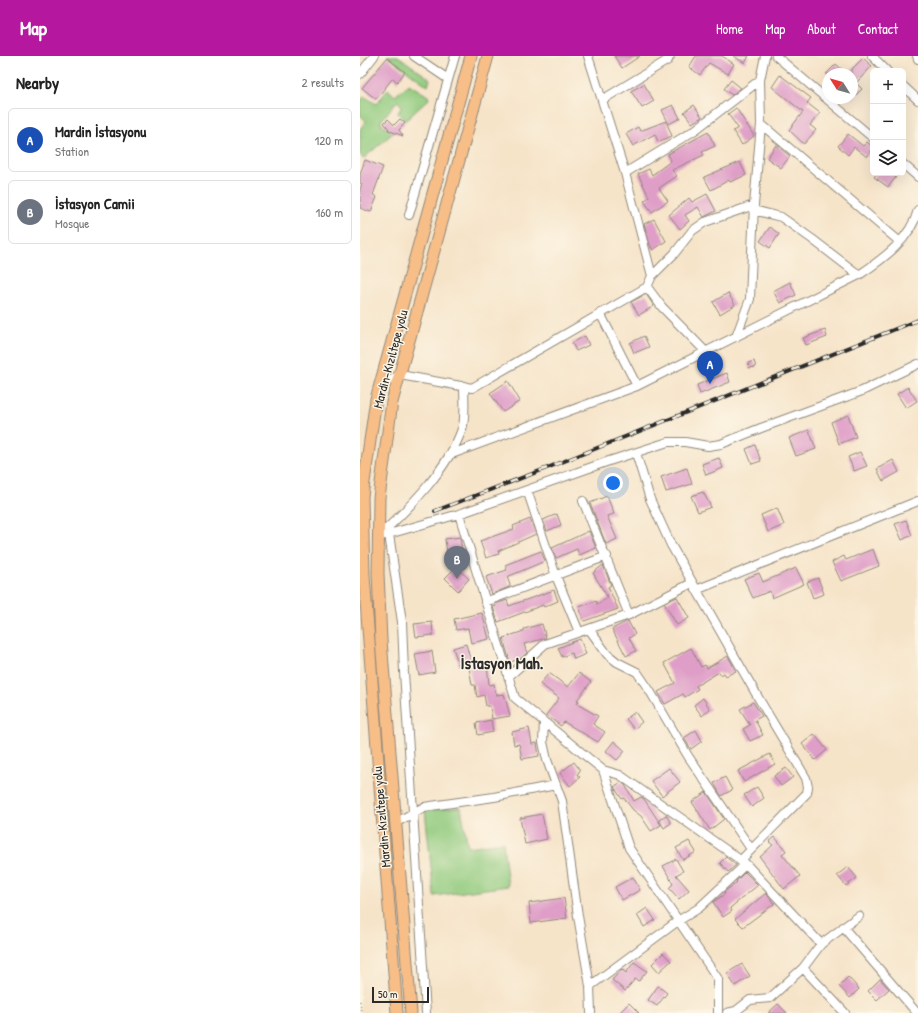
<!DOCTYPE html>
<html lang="en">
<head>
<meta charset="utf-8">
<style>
  :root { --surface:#fff; --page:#f6f6f6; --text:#222; --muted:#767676; --line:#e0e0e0; --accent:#b5179e }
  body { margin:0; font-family:"Patrick Hand",sans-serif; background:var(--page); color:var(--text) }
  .controls { position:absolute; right:12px; top:12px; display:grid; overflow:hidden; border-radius:6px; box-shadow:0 4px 16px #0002 }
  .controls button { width:36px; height:36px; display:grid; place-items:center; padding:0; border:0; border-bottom:1px solid var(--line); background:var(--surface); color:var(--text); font:20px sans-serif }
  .compass { position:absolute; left:462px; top:12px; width:36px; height:36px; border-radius:50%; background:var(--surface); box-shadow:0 4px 16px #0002; rotate:307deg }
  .scale { position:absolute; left:12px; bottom:10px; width:57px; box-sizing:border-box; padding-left:4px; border:2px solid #2b2b2b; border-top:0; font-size:11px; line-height:14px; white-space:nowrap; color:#2b2b2b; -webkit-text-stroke:3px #fcf5e5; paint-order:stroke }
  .you { position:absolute; left:253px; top:427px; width:14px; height:14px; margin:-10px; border:3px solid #fff; border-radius:50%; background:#1a73e8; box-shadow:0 0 0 6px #1a73e833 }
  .badge { display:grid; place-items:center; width:26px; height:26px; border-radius:50%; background:var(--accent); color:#fff; font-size:13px; font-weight:700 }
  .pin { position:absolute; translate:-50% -33px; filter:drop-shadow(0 1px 2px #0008) }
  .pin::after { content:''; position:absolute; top:21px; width:14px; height:12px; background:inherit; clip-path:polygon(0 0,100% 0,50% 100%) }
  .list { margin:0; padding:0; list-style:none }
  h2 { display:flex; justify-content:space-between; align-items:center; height:52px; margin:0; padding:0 16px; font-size:17px }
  h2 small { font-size:13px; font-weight:400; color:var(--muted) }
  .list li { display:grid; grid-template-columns:26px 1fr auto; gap:12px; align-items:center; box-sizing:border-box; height:64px; margin:0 8px 8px; padding:0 8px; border:1px solid var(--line); border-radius:6px }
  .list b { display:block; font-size:15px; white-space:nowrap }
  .list p { margin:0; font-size:13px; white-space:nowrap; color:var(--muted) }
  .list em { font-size:13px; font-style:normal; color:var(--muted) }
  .icon { flex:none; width:22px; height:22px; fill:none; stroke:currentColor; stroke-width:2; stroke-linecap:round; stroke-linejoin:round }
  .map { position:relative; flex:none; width:558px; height:957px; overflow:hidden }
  header { display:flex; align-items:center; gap:24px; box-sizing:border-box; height:56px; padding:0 20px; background:var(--accent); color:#fff }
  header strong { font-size:19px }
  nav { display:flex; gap:22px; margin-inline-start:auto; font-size:14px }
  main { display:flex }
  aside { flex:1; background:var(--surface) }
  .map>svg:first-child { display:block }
  .green { fill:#92cb7f; stroke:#5e7b55 }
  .building { fill:#df9ec8 }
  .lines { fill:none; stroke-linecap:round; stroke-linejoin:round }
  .minor-casing { stroke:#90887a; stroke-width:10 }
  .highway-casing { stroke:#90887a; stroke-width:13 }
  .path { stroke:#90887a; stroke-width:1.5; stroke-dasharray:1 3; stroke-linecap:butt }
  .minor { stroke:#fff; stroke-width:8 }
  .highway { stroke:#f7be88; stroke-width:11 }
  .rail-casing { stroke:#2b2b2b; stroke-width:4 }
  .rail { stroke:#fcf5e5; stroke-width:2.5; stroke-dasharray:8; stroke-linecap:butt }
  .labels { text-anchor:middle; stroke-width:3; stroke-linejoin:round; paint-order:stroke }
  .street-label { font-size:13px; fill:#2b2b2b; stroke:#fcf5e5 }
  .district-label { font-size:17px; font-weight:bold; fill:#2b2b2b; stroke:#fcf5e5 }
</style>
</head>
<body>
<header>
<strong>Map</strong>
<nav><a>Home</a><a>Map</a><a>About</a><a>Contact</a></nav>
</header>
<main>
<aside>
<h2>Nearby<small>2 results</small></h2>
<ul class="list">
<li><span class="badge" style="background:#1a4fb4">A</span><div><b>Mardin İstasyonu</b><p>Station</p></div><em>120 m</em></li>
<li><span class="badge" style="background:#6b7280">B</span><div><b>İstasyon Camii</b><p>Mosque</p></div><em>160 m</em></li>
</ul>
</aside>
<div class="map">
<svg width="558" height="957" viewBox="0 0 558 957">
  <rect width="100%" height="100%" fill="#fcf5e5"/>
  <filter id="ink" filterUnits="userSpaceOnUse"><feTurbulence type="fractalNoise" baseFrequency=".025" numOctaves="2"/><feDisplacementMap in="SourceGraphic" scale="8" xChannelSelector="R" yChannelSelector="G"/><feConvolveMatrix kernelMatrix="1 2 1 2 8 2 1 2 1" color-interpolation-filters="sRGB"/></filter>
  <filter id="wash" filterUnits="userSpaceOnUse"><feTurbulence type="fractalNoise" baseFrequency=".012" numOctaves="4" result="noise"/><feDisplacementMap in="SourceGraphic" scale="16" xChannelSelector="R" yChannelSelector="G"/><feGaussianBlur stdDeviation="0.9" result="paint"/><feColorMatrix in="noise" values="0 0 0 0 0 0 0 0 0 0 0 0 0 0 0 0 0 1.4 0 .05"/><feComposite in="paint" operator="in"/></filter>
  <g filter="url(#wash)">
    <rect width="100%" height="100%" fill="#f6e4c9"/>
    <path class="green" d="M27,0H38L70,23L68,30Z
      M49,28L68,40L69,43L45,65L38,57L42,50L37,45L21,65V68L34,76L3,103L0,98V73L6,65L0,59V46L4,40L16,48L28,33L35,40Z
      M101,751L108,791L143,786L148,830L74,840L65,754Z"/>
    <g id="blocks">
      <path class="building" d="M254,0H280L262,12Z
        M336,0H362L374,8L368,18L349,7L340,19L329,11Z
        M373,0H389L385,7Z
        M27,2L45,16L37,26L33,22L16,43L2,32Z
        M503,2L512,10L496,27L502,33L492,43V13Z
        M476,8L487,18H466Z
        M420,19L451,42L447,47L460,57L450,69L456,74L444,88L429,74L443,56L412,31Z
        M371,24L381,32L372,39L364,33Z
        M284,28L294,45L282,52L271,35Z
        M313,49L320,62L309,68L302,54Z
        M334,49L342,61L332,67L324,56Z
        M376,52L394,80L382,89L373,75L378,72L368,58Z
        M28,63L34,69L40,63L45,67L39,74L43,80L28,74L29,73L24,67Z
        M306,65L312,80L298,86L295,78L273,90L266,78L278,71L280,75Z
        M348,76L355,90L342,96L344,99L312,114L317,120L299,132L308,145L292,156L284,145L289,141L278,118L289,113L292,119L311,105L308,98Z
        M488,78L503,90L507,86L513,91L507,101L494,91L488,99L478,90Z
        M416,89L430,100L421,112L407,102Z
        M5,104L23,111L13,139L17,141L11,156L0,152V133L2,128L0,127V118Z
        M380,106L386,119L370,126L369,124L351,134L344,121Z
        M517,117H531L536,121L528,131L514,121Z
        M347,138L356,155L344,161L338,151L325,159L329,165L320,173L309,159L329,142L332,146Z
        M294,163L306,185L293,194L290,189L284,168Z
        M410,171L419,178L410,192L400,185Z
        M430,226L436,239L420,247L413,235Z
        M368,237L375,249L360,258L353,246Z
        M286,238L294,250L279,259L271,246Z
        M465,274L467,281L446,289L443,282Z
        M225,280L229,289L216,295L212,287Z
        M284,280L289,291L274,297L270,287Z
        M394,305L396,311L389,312L388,307Z
        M367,317L370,326L340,338L337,329Z
        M148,325L160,345L143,356L130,337Z
        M548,331L557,345L546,352L537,338Z
        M488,359L496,381L479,388L471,366Z
        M449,374L456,393L436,400L429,382Z
        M395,389L401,405L392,408L386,393Z
        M500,396L507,410L494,415L488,401Z
        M359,402L363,412L346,419L342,408Z
        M533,404L539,416L523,425L517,413Z
        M327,412L332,428L306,436L301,421Z
        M343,436L351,451L338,456L331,440Z
        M247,440L254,458L247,460L257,483L246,488L230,447Z
        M417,452L424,469L408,476L401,459Z
        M197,458L201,469L187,475L183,464Z
        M170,463L176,478L138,495L139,498L126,502L120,485L154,473L153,470Z
        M546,464L552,479L542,484L535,468Z
        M229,475L236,492L219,499L217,493L196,502L192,492Z
        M100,481L102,495L87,497L85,483Z
        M513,493L519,510L481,525L472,506L484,500L486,504Z
        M181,495L185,505L147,521L150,529L149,531L132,538L126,521L147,514L145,509Z
        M243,509L251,529L248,531L258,553L224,565L219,551L236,545L237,548L248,542L233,517Z
        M96,511L109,523L98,535L85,522Z
        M436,512L444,528L412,542L410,535L393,542L384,523L399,517L403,526Z
        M458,522L464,538L453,542L447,526Z
        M194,534L198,545L184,551L183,549L138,566L133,551L136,550L135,548L147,544L149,550Z
        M317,541L329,562L317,569L304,547Z
        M122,557L129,583L111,587L108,572L96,574L94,563Z
        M268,565L275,578L269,582L276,595L266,600L252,573Z
        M72,566L73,579L56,581L54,568Z
        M182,568L186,582L164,588L167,597L160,603L150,606L143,582L164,575V573Z
        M220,583L226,598L214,603L212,597L202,601L198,592Z
        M106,588L111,606L99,610L93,592Z
        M331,592L341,611L345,609L347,612L368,600L376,615L366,620L364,617L361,619L359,616L336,630L338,633L325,641L323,638L305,648L298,636L315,627L304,607Z
        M72,595L75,616L59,619L55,598Z
        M127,608L129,629L134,628L136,639L144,638L150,660L132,663L130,650H126L124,639L117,641L115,629H112L109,611Z
        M189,617L208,631L219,617L231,626L217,644L219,645L217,648L238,660L233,668L245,676L238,686L204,666L201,670L186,659L199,642L180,628Z
        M343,642L350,653L342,660L334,649Z
        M393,646L402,660L395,664L403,679L390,685L383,673L390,669L380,653Z
        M275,656L282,666L274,673L266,663Z
        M131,664L133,676L118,679L116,667Z
        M169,672L172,688L177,687L179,700L162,703L159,688L154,689L152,676Z
        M336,674L342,685L331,693L324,682Z
        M454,678L467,694L455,704L442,688Z
        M254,685L265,695L257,704L246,695Z
        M410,698L415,708L384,726L378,715Z
        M214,706L220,714L217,719L220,721L210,730L200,717Z
        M309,712L320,726L302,740L291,725Z
        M426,712L433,721L421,730L414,720Z
        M365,721L372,734L361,740L354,727Z
        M261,726L265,729L274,745L281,741L284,743L301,769L291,775L281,760L273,754L264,742L262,743L254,731Z
        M397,731L404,742L392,751L384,739Z
        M346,736L364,763L350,774L332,746Z
        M182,758L187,783L165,788L160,762Z
        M306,759L311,767L304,772L299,764Z
        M415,781L426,795L422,798L440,820L424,833L400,801L413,789L409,786Z
        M329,785L336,796L323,804L316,792Z
        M366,801L376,809L368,816L360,807Z
        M316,803L323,815L316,819L329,834L319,843L309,832L313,828L303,810Z
        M488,811L497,822L486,830L477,819Z
        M385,816L398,829L370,852L372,855L363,861L353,846L365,838L364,836L377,826L376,825Z
        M273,821L280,834L262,844L255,831Z
        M406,837L414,848L383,871L375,863Z
        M204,842L207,862L171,867L169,847Z
        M287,852L295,864L284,871L277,859Z
        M303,897L311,905L299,916L292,908Z
        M274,906L287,915L279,925L275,923L265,935L252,924L262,913L266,917Z
        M382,908L390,920L375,930L367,917Z
        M488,921L499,933L490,942L479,930Z
        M520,923L529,933L517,944L508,935Z
        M298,930L307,937L297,950L288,944Z
        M269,947L279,957H259Z
        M418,948L427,957H408Z"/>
    </g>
  </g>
  <g filter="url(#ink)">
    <use href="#blocks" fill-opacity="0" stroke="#90887a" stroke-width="1"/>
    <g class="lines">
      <defs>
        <path id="minor" d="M54,0L88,23
          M416,0L513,82
          M512,0L527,15
          M557,0L558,3
          M0,18L14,0
          M543,30L558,44
          M242,44L308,4L310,0
          M401,68L540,186
          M543,108L558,121
          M265,117L335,74L400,24
          M393,154L421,161L452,183L499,219
          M49,159L95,0
          M292,220L314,198L332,175L345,166L394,149L401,68L400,24L405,0
          M287,231L302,251L346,296
          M240,257L277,330
          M376,281L390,243L394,149
          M20,328L40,319L112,332L287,231L292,220L265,117L228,0
          M276,397L290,443L311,489L399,643L446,722L448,731L447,737L380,805
          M89,399L277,330L499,219C523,203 551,183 558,154
          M167,434L196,520L219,576
          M223,445L269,559
          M99,458L155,642L243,714L269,792L358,923V957
          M29,478L42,566L44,616L66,957
          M20,479C51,450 88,413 102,373C106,363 104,342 104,330
          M18,481L99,458L249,405L308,386H325L348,390L361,388L401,372L502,335L558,308
          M336,534L558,445
          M125,546L247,500
          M229,573L247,598L257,606L277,616L290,635L328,700L391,793
          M148,621L185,588L269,559L332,527
          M184,666L183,686L187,704L202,745L218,860L230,930L231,957
          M243,714L260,719L386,808L461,888
          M35,767L64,751L134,741L196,729
          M483,871L557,957
          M443,912L485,957
          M230,930L318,865L339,852L386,808
          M367,957L376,955L390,944L410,942L443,912L461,888L499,860"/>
        <path id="highway" d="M37,957L4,519L2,440L16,343L111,0
          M51,957L21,584L18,517L19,442L32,346L128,0"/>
      </defs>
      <use href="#minor" class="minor-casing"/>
      <use href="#highway" class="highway-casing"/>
      <path class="path" d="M0,945L1,957"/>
      <use href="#minor" class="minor"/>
      <use href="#highway" class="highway"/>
      <defs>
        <path id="rail" d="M75,455L177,416L558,264"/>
      </defs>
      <use href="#rail" class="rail-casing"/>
      <use href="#rail" class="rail"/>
    </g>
  </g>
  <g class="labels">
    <g class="street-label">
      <text transform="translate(30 303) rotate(-75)" y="5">Mardin-Kızıltepe yolu</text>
      <text transform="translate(21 761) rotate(-95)" y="5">Mardin-Kızıltepe yolu</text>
    </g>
    <g class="district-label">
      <text x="142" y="613">İstasyon Mah.</text>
    </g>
  </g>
</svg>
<div class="controls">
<button>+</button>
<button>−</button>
<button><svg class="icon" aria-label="layers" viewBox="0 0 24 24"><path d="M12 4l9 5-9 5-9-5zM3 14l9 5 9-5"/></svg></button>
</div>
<svg class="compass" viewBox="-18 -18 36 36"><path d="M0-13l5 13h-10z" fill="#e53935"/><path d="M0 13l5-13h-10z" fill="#767676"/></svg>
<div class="scale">50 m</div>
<div class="you"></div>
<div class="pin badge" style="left:350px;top:328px;background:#1a4fb4">A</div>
<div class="pin badge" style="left:97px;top:523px;background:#6b7280">B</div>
</div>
</main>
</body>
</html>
